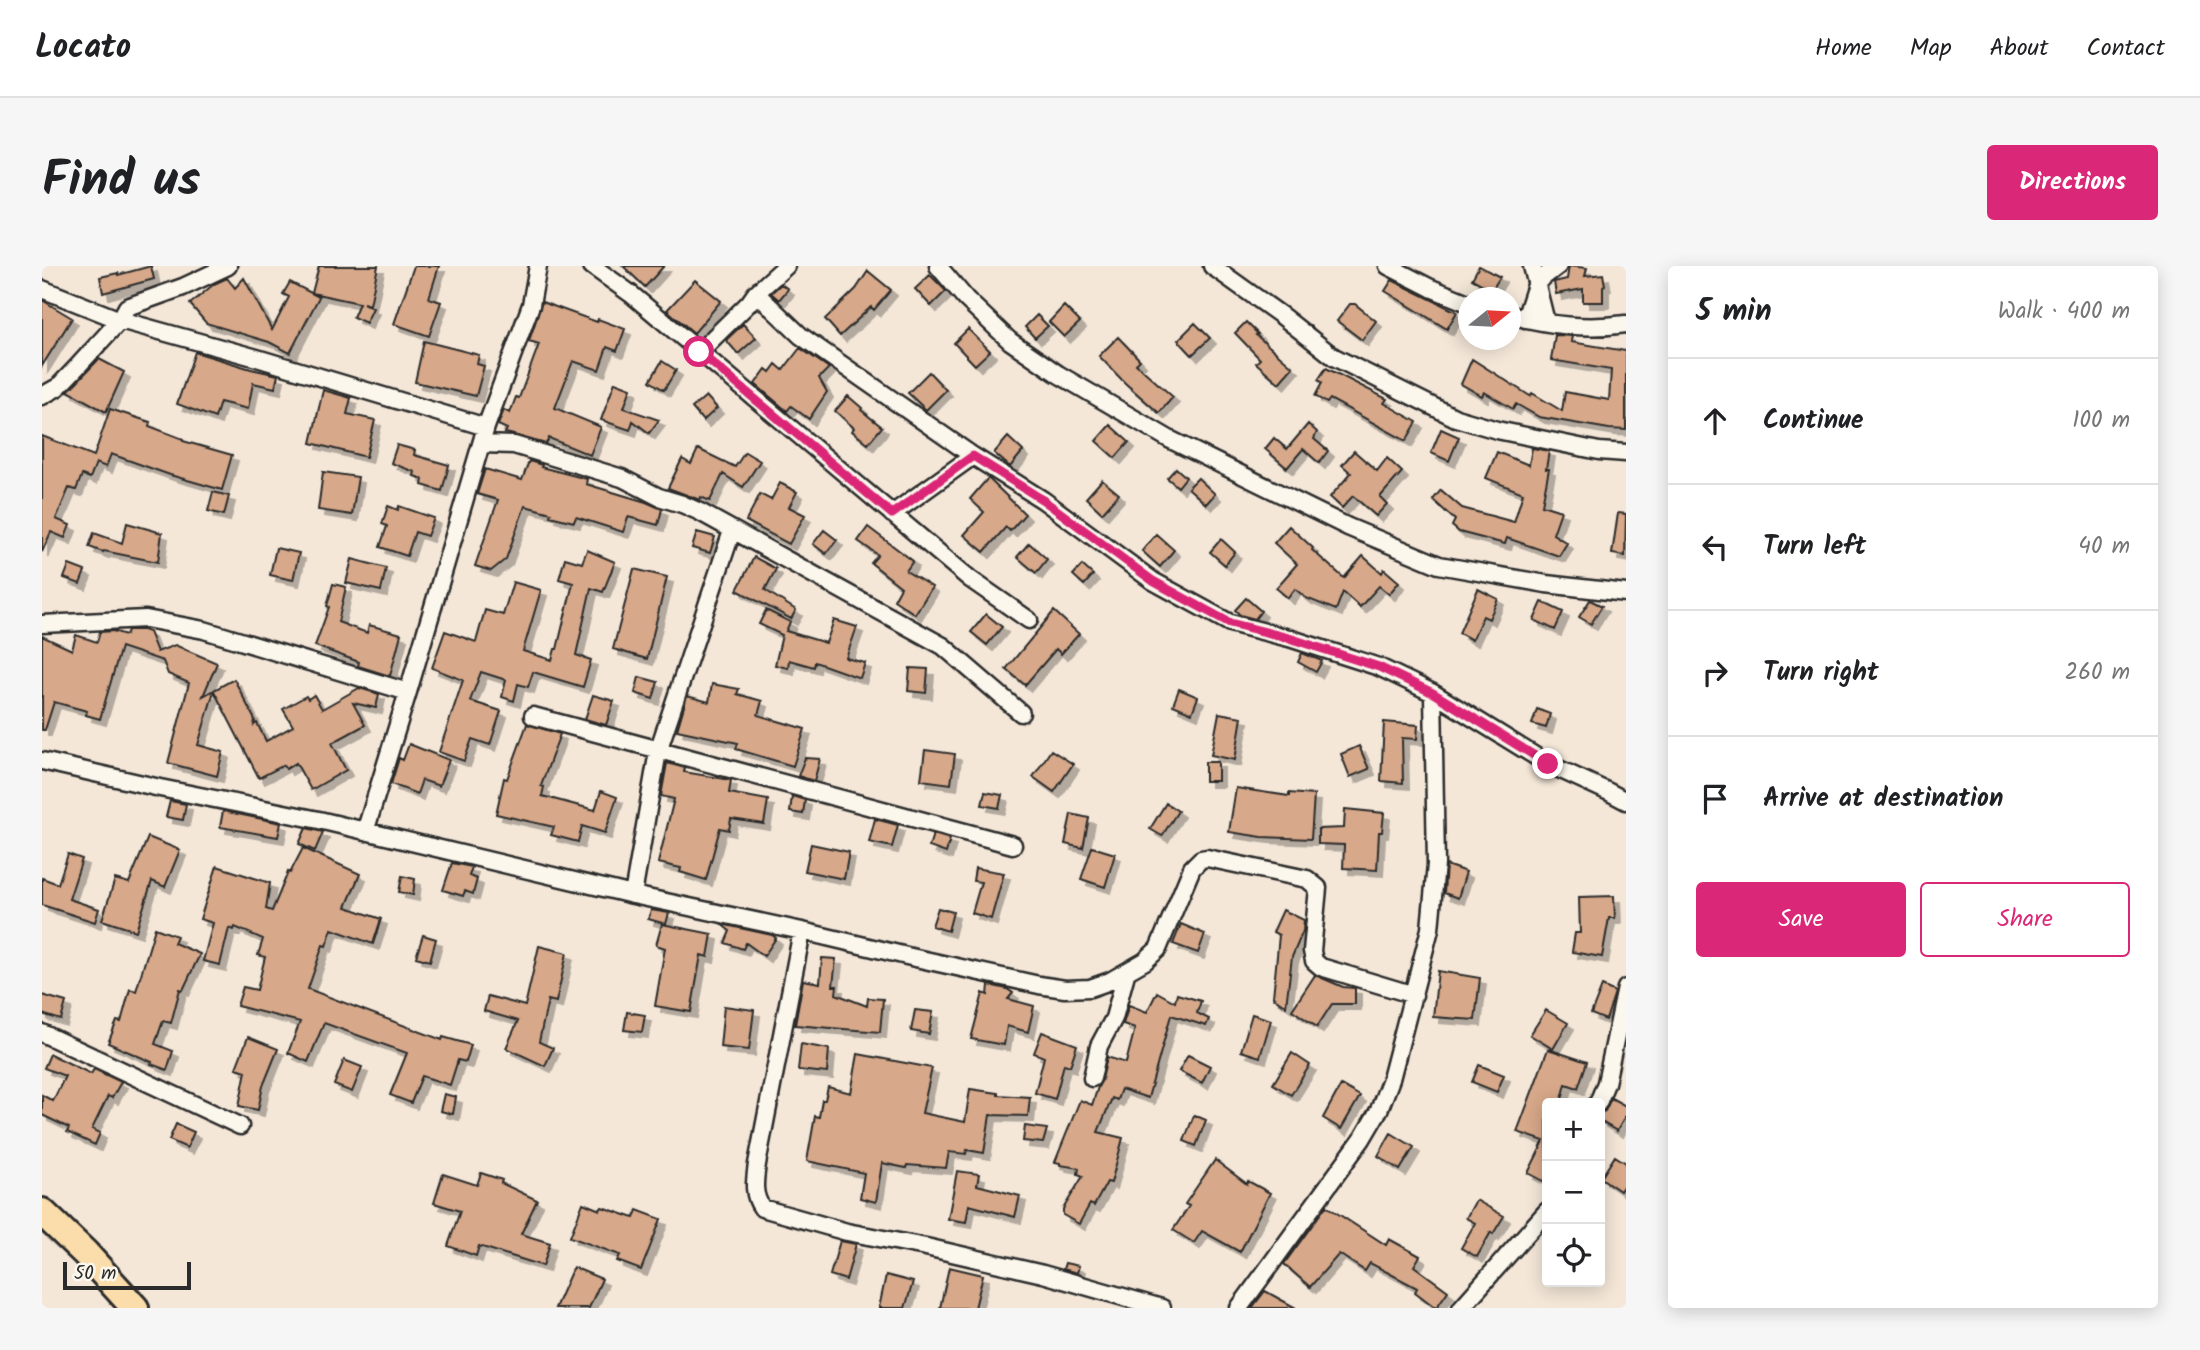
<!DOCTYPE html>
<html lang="en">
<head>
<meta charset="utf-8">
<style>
  :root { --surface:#fff; --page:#f6f6f6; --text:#202124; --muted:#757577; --line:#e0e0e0; --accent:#db2777 }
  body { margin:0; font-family:Kalam,sans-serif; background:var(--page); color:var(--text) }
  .controls { position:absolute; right:21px; bottom:21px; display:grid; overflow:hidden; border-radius:7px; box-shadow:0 4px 18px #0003 }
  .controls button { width:63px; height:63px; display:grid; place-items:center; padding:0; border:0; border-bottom:2px solid var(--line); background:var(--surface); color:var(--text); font:35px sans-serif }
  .compass { position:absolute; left:1416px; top:21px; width:63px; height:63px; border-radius:50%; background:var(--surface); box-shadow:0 4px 18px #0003; rotate:72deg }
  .scale { position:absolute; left:21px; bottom:18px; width:128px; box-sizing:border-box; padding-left:7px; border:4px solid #2b2b2b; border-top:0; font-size:19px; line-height:24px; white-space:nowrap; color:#2b2b2b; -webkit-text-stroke:5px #fbf7ec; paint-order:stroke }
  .stop { position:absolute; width:21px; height:21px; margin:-16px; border:5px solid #db2777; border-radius:50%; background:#fff }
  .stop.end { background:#db2777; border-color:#fff; box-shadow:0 2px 7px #0008 }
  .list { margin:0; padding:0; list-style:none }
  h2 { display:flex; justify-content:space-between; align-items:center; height:91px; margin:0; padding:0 28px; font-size:30px }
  h2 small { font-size:23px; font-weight:400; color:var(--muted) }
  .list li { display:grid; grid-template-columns:46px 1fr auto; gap:21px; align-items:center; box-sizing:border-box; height:126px; padding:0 28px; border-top:2px solid var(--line) }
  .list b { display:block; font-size:26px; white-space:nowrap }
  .list em { font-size:23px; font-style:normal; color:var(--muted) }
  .actions { display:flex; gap:14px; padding:21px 28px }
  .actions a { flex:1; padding:16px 0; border:2px solid var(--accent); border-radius:7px; text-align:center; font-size:24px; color:var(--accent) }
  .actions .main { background:var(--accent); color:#fff }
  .icon { flex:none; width:38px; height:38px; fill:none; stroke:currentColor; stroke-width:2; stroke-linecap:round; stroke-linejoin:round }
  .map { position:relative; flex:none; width:1584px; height:1042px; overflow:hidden; border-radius:7px }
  header { display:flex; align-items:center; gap:42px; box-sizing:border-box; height:98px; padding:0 35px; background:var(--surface); border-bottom:2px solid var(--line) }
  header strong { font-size:33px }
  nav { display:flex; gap:38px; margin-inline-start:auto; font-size:24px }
  .intro { display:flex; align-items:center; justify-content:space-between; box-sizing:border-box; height:168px; padding:0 42px }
  h1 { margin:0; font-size:49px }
  .button { padding:18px 32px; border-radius:7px; background:var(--accent); color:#fff; font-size:24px; font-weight:700 }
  main { display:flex; gap:42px; padding:0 42px }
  aside { flex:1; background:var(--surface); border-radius:7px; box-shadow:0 4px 18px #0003 }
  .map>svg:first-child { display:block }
  .building { fill:#d7a889; stroke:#2b2b2b; stroke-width:2; filter:url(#shadow) }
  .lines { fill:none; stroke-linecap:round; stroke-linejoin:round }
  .minor-casing { stroke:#2b2b2b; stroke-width:21 }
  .trunk-casing { stroke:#2b2b2b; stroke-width:32 }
  .minor { stroke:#fbf7ec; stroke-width:16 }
  .trunk { stroke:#fbddab; stroke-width:26 }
  .route { stroke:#db2777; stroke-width:9 }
</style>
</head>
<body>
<header>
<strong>Locato</strong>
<nav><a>Home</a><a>Map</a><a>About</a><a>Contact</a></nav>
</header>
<div class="intro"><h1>Find us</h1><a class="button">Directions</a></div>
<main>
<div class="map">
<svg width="1584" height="1042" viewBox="0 0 1584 1042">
  <defs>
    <filter id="shadow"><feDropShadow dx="6" dy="6" stdDeviation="0" flood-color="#0004"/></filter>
  </defs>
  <rect width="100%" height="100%" fill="#f4e7d8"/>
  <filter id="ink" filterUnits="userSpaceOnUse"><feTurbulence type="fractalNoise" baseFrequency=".0143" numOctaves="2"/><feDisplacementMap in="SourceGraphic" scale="14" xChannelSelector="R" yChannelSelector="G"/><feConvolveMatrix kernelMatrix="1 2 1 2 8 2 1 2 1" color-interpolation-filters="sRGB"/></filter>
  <g filter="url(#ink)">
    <path class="building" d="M109,0L112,13L61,27L58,11L76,7V9Z
      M277,0H336L328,39L321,37L331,42L324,57L311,51L317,37L270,27Z
      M372,0H397L387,32L399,36L387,70L352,58Z
      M581,0H622L603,21Z
      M1437,0L1458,11L1450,24L1430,13Z
      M1527,0L1545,2L1543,10L1561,8L1563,19L1561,20V36H1541V23L1514,28L1512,16L1525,13Z
      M826,5L849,24L832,44L829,41L798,70L783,53L814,23Z
      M888,9L904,25L889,40L873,23Z
      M185,12L193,22L202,12L230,64L247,31L241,28L248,16L277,31L248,87L227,76L164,57L148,38L172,18Z
      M653,14L679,35L652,67L625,44Z
      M1350,14L1415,46L1405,63L1343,25Z
      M739,18L746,23L737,34L729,27Z
      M0,34L30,52L0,100Z
      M500,36L555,56L556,53L583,63L575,85L565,81L557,104L531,95L513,142L559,161L548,189L507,172L504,178L468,168L463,167L465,163L456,159L462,144L468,147L474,131L477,132L497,78L487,75Z
      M1308,38H1313L1334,55L1320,74L1295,55Z
      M1022,40L1038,56L1022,71L1007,56Z
      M995,49L1006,60L993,72L983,61Z
      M1204,56L1216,68L1214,69L1251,101L1237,117L1214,97L1218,93L1193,67Z
      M1153,57L1168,72L1150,89L1136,74Z
      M701,58L714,72L696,88L684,74Z
      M926,63L948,85L933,99L912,77Z
      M1513,69L1530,70L1529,76L1584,85V164L1567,163L1497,151L1474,138L1471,143L1442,126L1440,130L1419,118L1430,93L1488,130L1490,127L1520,145L1523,126L1567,134L1569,104L1509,94Z
      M1076,71L1098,94L1094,98L1131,131L1117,147L1083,117L1057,90Z
      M382,75L437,89L435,98L442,100L434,130L373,116Z
      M758,82L787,102L777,112L785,126L767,153L749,140L745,145L713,118L724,103L728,106L734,98L741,104Z
      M153,86L209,103L236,109L233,122L211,117L206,143L178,136L173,152L135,138Z
      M57,93L82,106L64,146L26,125Z
      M620,95L634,104L622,124L608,115Z
      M1284,102L1345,133L1342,137L1375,156L1364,175L1288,133L1285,137L1273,130L1280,117L1276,114Z
      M887,106L904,124L884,144L866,127Z
      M573,116L589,122L582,142L617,154L607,167L591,155L588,164L559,154Z
      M281,124L309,132L305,148L333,154L324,191L269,177Z
      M664,130L675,142L661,155L650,142Z
      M806,130L820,142L819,144L840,161L826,178L810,165L812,162L793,145Z
      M68,143L108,156L107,160L141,173V175L190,189L180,224L128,209L69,188L64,201L54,197L48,212L40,209L34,224L27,222L14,253L28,259L23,272L9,266L0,286V170L52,190Z
      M1266,158L1275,166L1272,173L1286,185L1277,197L1261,183L1245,202L1223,183L1232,172L1245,183Z
      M1068,159L1087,176L1073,192L1054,175Z
      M1399,163L1417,171L1407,195L1389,187Z
      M966,171L981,185L968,201L952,187Z
      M355,179L373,184L372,189L407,199L400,225L380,219L381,213L372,210L373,206L349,197Z
      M1490,182L1507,185L1504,203H1507L1500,239L1519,245L1511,268L1525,277L1517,290L1465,272L1463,278L1417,266L1410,260L1413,254L1391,234L1399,224L1420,242L1472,256L1481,227L1444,212L1455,186L1487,199Z
      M656,183L693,201L703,186L718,195L701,221L681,208L668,235L659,231L658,234L626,222L640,193L649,198Z
      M1312,185L1335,205L1345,192L1360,206L1338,231L1345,238L1334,250L1311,230L1300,242L1288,231L1309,207L1300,199Z
      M487,195L500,199L499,201L545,213L544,218L604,236L620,243L616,259L586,251L581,266L534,251L532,256L508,250L509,247L483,240L464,293L449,305L433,300L456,234L435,228L443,203L480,214Z
      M1134,202L1144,211L1136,221L1125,212Z
      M281,206L316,211L310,249L276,244Z
      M946,212L983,248L968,265L964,261L942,286L922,269L942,246L928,233Z
      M1156,212L1173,228L1164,238L1146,222Z
      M1060,214L1077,228L1060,247L1044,232Z
      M738,217L755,226L747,241L763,249L747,278L704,255L718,228L729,234Z
      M171,226L187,230L182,249L166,245Z
      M346,240L356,244L357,240L392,252L385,270L373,266L365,290L338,281L345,260L340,258Z
      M1576,247L1584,248L1583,290L1570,288Z
      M85,257L120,267L116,296L62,285L61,286L47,281L52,267L80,277Z
      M1247,260L1271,282L1270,284L1302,312L1321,290L1340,307L1342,303L1357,316L1347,328L1337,320L1318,341L1301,326L1294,344L1264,332L1253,323L1246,332L1234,322L1255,298L1232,277Z
      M826,261L871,295L864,305L890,321L873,348L852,334L859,321L829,297L836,289L816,275Z
      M782,264L795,274L784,288L771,278Z
      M655,266L673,271L668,287L650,282Z
      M1114,268L1132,284L1118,301L1100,285Z
      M1179,273L1193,286L1183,299L1168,286Z
      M987,277L1005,293L994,307L975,291Z
      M234,282L257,287L251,314L228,309Z
      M545,284L573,296L561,326L549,322L534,389L549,394L541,421L491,406L486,421L476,418L472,435L460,431L464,414L439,406L428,435L459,445L448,479L430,473L422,495L397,486L421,414L390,402L403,365L434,376L443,344L461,349L471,316L499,324L481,385L510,394L513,383H515L531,317L517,313L523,292L540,297Z
      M712,291L734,303L723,324L754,344L749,353L695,324Z
      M310,293L344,302L339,325L304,317Z
      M27,299L43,305L38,318L22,312Z
      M1040,299L1051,309L1042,319L1031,309Z
      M592,303L625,311L605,393L571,383Z
      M291,318L304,321L296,356L325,367L327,359L359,368L348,410L316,400L317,396L273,380L287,341L285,340Z
      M1436,323L1456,333L1447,353L1441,350L1430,374L1417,367Z
      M1204,332L1219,345L1213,353L1198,349L1193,344Z
      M1548,334L1560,340L1549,358L1537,351Z
      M1500,336L1521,346L1513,364L1492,354Z
      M724,344L748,356L744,365L784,377L792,354L815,361L804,392L823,397L818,412L773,396L772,401L747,394L746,402L733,399L740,369L717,358Z
      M1012,345L1037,368L1019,388L1014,383L983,419L964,403Z
      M944,348L960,361L945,379L929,366Z
      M86,364H101L107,366L115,386L133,379L175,397L161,430L192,413L213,454L212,459L215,457L224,475L251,460L241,443L264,430L266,433L272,429L280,443L317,422L337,428L334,442L311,437L323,459L290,477L304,504L269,524L254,497L244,503L242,499L217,512L172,425L156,479L181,486L175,510L126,497L147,417L126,408L121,395L79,381L58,453L44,449L45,445L12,436L3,464H0V370L30,384L34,369L55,376L58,366L71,365L84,369Z
      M1260,387L1280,395L1274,406L1256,396Z
      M868,402L886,403L884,427L866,425Z
      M597,411L616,416L611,433L593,427Z
      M670,418L697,423L695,428L720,435L716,449L763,463L751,500L694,483L696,477L635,464L645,430L667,436Z
      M1137,423L1156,431L1150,447L1131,439Z
      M551,429L572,435L564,459L543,453Z
      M1495,443L1508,448L1504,462L1490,458Z
      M1177,447L1200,451L1193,494L1169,489Z
      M1342,456L1376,459L1375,473L1360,472L1361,517L1339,515Z
      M485,458L518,468L499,520L502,521L500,530L553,544L559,525L575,531L563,567L540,560L536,576L509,569L512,561L454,548L462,512L465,513Z
      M367,478L407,494L397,520L380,514L375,528L349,518L357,492L361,494Z
      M1317,480L1327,503L1308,511L1299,488Z
      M883,484L913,488L909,518L879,514Z
      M1009,484L1031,498L1012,526L991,511Z
      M763,492L778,493L772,515L756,510Z
      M1163,496H1176V515H1163Z
      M625,497L643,502L642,506L689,514L687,527L726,534L722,558L689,553L687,564L678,562L664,614L638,606L639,602L616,597L632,533L619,530Z
      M1194,522L1247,530V527L1272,529L1269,573L1220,571L1187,566Z
      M943,526L960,529L957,542L940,539Z
      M750,530L763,534L761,548L748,546Z
      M128,535L144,538L141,554L124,551Z
      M1124,537L1136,545L1120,570L1108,563Z
      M1303,543L1342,547L1340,566H1337L1335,604L1301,602L1302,579L1276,578V563L1302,562Z
      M181,545L239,557L236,571L178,561Z
      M1029,548L1047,552L1041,582L1023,578Z
      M833,553L856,559L850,581L827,576Z
      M264,562L281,566L273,585L257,578Z
      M891,568L908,573L904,587L887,581Z
      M106,571L138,584L123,621L110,615L94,665L60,654L73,613L87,617Z
      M769,578L807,586L802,613L763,605Z
      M1050,581L1073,588L1063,621L1039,613Z
      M261,582L318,608L304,641L339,653L331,678L290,663L284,680L281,679L266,723L400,774L401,771L429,779L424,796L416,794L408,819L380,810L369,837L348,829L365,787L282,757L266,796L246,787L258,756L195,740L201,721L215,724L223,691L216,689L221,673L193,661L192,664L187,662L178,699L161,695L171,657L158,653L175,600L228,617L224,643L230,645L246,606L248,607Z
      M26,588L40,593L27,633L57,643L53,656L0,639V612L16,618Z
      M410,597L430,601L427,610L435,613L431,628L423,625L421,630L401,624Z
      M1404,599L1424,606L1416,632L1402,627Z
      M933,602L962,607L949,653L930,647L939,616L931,615Z
      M360,610L373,613L371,629L357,626Z
      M1572,630L1573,652H1567L1560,691L1530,686L1533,667H1538L1537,631Z
      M896,642L911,646L906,665L890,660Z
      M609,644L627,647L624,658L606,653Z
      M1241,644L1262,654L1261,665L1250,691L1244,740L1231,731L1237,669L1231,666Z
      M620,658L670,668L666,691L659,689L649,746L613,740L623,682L614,679Z
      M679,658L730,669L734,672L722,690L704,677L701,683L683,677L688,665Z
      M1139,658L1163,668L1156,687L1131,678Z
      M113,662L135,670L132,677L158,688L141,724L138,723L129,757L121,755L113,778L131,785L125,804L109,798L110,796L66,777L75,755L79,756L88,723L94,725Z
      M381,669L394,673L388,695L374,691Z
      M497,680L525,687L514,736L506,734L497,776L511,782L503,800L464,782L476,755L442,745L446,730L483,740Z
      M780,692L794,693L791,720H795L794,728L825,740L826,732L841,733L838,766L753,759L761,714L778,717Z
      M1396,705L1438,712L1433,754L1391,751Z
      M1273,709L1301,721L1313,722V738H1290L1275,761L1250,744Z
      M947,719L965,723L971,727L966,733L992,740L986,766L965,760L962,779L929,773L941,727L946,729Z
      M1560,720L1573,726L1564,754L1549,748Z
      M1115,726L1133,736L1135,728L1159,735L1155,747L1167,753L1164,760L1129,749L1106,832L1079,823L1075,834L1070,832L1056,866L1081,872L1069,917L1065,916L1052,940L1048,938L1037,958L1021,949V943L1041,910L1036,908L1037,902L1018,899V897L1013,896L1038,834L1050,839L1056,821L1060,814L1065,791L1084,797L1093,762L1081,758L1087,739L1105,746Z
      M0,729L24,736L19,754L0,748Z
      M682,740L712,744L707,784L678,781Z
      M873,744L891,746L887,768L869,765Z
      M1504,744L1526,757L1511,783L1488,769Z
      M585,746L603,749L600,766L582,764Z
      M1210,748L1229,754L1218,791L1199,785Z
      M1000,766L1035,779L1028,800L1022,798L1013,833L993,827L1002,791L992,787Z
      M206,771L236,783L221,820L216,844L197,840L204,805L194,802Z
      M759,778L787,783L785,807L756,804Z
      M1506,783L1545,796L1536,822L1524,818L1519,837H1505V917L1486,907L1502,875L1475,866Z
      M1250,787L1268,799L1249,829L1231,818Z
      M8,788L49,808L52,803L79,816L70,832L66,830L50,863L58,867L53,879L25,866L27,862L0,849V829L11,835L23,810L2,802Z
      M816,788L890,802L880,847L923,856L928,823L956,827V829L988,831L986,850L948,849L942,887L925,884L924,888L907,886L904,902L865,899L864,902L840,897L834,936L818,932L822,907L765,895L773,850L777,851L780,834H783L786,821L809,827Z
      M1146,789L1168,800L1160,817L1137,805Z
      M302,794L320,801L310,826L292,819Z
      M1437,799L1462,809L1455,826L1430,816Z
      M1299,819L1318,830L1299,863L1281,852Z
      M402,828L414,831L411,848L398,845Z
      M1569,832L1584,840V849L1575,865L1558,855V847L1563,845Z
      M1152,849L1164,854L1154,880L1142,875Z
      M134,858L152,866L145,882L127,874Z
      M983,860L1005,863L1001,877L981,875Z
      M1349,867L1372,881L1358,904L1336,890Z
      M1573,890L1584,897V916L1578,925L1559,912Z
      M1173,894L1205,918L1206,915L1228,927L1198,986L1160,965L1152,977L1131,964L1147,940L1143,938Z
      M915,905L937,908L935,919L978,930L973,951L927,939L924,956L906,953Z
      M439,907L460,914L459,917L495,934L479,968L508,977L501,1000L437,980L434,990L406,980L418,945L392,937L401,908L435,919Z
      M1434,934L1462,950L1451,968L1449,966L1435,991L1419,982L1433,957L1424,952Z
      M541,937L558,944L560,941L592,952L595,944L619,953L599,1004L575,995L578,989L528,971Z
      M1284,940L1344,979L1347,973L1378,990L1372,1000L1406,1025L1394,1042L1373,1026L1375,1022L1328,997L1323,1005L1297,988L1268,1021L1242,998Z
      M798,975L814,978L804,1014L788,1009Z
      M1023,997L1037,1000L1035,1007L1021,1003Z
      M531,1001L560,1013L547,1042H513Z
      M907,1001L941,1009L933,1042H898Z
      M844,1009L871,1016L863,1042H837Z
      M1223,1025L1254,1042H1210Z"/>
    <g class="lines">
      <defs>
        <path id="minor" d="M550,0L589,28L928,313L987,354
          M744,0L714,27L759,70L931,190L1001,234L1111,315L1188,357L1247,372L1337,401L1391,427L1506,498L1567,526L1584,535
          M896,0L924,33L968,75L1016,108L1127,173L1306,261L1397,299L1504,318L1584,327
          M1170,0L1240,50L1292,91L1414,152L1455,164L1557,185L1584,187
          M1346,0L1389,22L1426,37
          M1490,0L1504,56
          M0,23L78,54L215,92L444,161
          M1468,49C1507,59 1544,64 1584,58
          M1483,53L1495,16L1516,0
          M657,86L707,37L714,27
          M0,130L16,121L36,100L78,54L85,41L141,21L186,0
          M439,178L472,179L580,212L617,231L640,238L658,246L901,380L979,447
          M850,248L931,190
          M0,358L104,353L162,364L366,426
          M491,450L971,579
          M0,495L118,522L277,554L591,629L760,665L869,691L997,719L1023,723L1048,722L1068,715L1103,695L1116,683L1150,602L1159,593L1165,592L1265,613L1276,622L1270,685L1272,695L1279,701L1372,729
          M323,566L366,426L444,161L489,39L496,0
          M591,629L616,485L690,265
          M760,665L715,898C713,914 710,928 720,942L805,966L884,981L1001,1008L1120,1042
          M0,767L198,860
          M1050,812L1057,780L1072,752L1084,708
          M1556,837L1564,817L1584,722
          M1197,1042L1320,873L1337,844L1349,813L1388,663L1394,598L1391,427
          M1419,1042L1505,945"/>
        <path id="trunk" d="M0,946L43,987L93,1042"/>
      </defs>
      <use href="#minor" class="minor-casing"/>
      <use href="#trunk" class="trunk-casing"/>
      <use href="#minor" class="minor"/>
      <use href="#trunk" class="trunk"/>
    </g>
  </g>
  <g class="lines" filter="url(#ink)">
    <path class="route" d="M657,86L850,248L931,190L1001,234L1111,315L1140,331L1188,357L1247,372L1337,401L1391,427L1506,498"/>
  </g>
</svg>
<div class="controls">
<button>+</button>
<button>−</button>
<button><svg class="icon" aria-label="locate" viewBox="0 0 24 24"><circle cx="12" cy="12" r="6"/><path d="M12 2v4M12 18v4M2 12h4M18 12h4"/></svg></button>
</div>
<svg class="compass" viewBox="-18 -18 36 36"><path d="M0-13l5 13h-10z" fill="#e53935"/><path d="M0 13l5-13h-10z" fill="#757577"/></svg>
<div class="scale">50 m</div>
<div class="stop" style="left:657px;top:86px"></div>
<div class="stop end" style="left:1506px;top:498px"></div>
</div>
<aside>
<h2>5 min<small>Walk · 400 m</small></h2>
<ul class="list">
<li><svg class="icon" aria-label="ahead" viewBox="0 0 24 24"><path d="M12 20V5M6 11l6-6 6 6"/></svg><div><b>Continue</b></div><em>100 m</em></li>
<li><svg class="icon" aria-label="left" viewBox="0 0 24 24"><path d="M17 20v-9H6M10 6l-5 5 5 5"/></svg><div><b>Turn left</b></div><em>40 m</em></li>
<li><svg class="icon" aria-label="right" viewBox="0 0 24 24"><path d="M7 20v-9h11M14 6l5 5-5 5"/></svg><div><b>Turn right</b></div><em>260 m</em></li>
<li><svg class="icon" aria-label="arrive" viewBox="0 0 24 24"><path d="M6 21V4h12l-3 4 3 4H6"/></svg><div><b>Arrive at destination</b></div></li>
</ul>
<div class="actions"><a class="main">Save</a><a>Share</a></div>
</aside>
</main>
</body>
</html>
